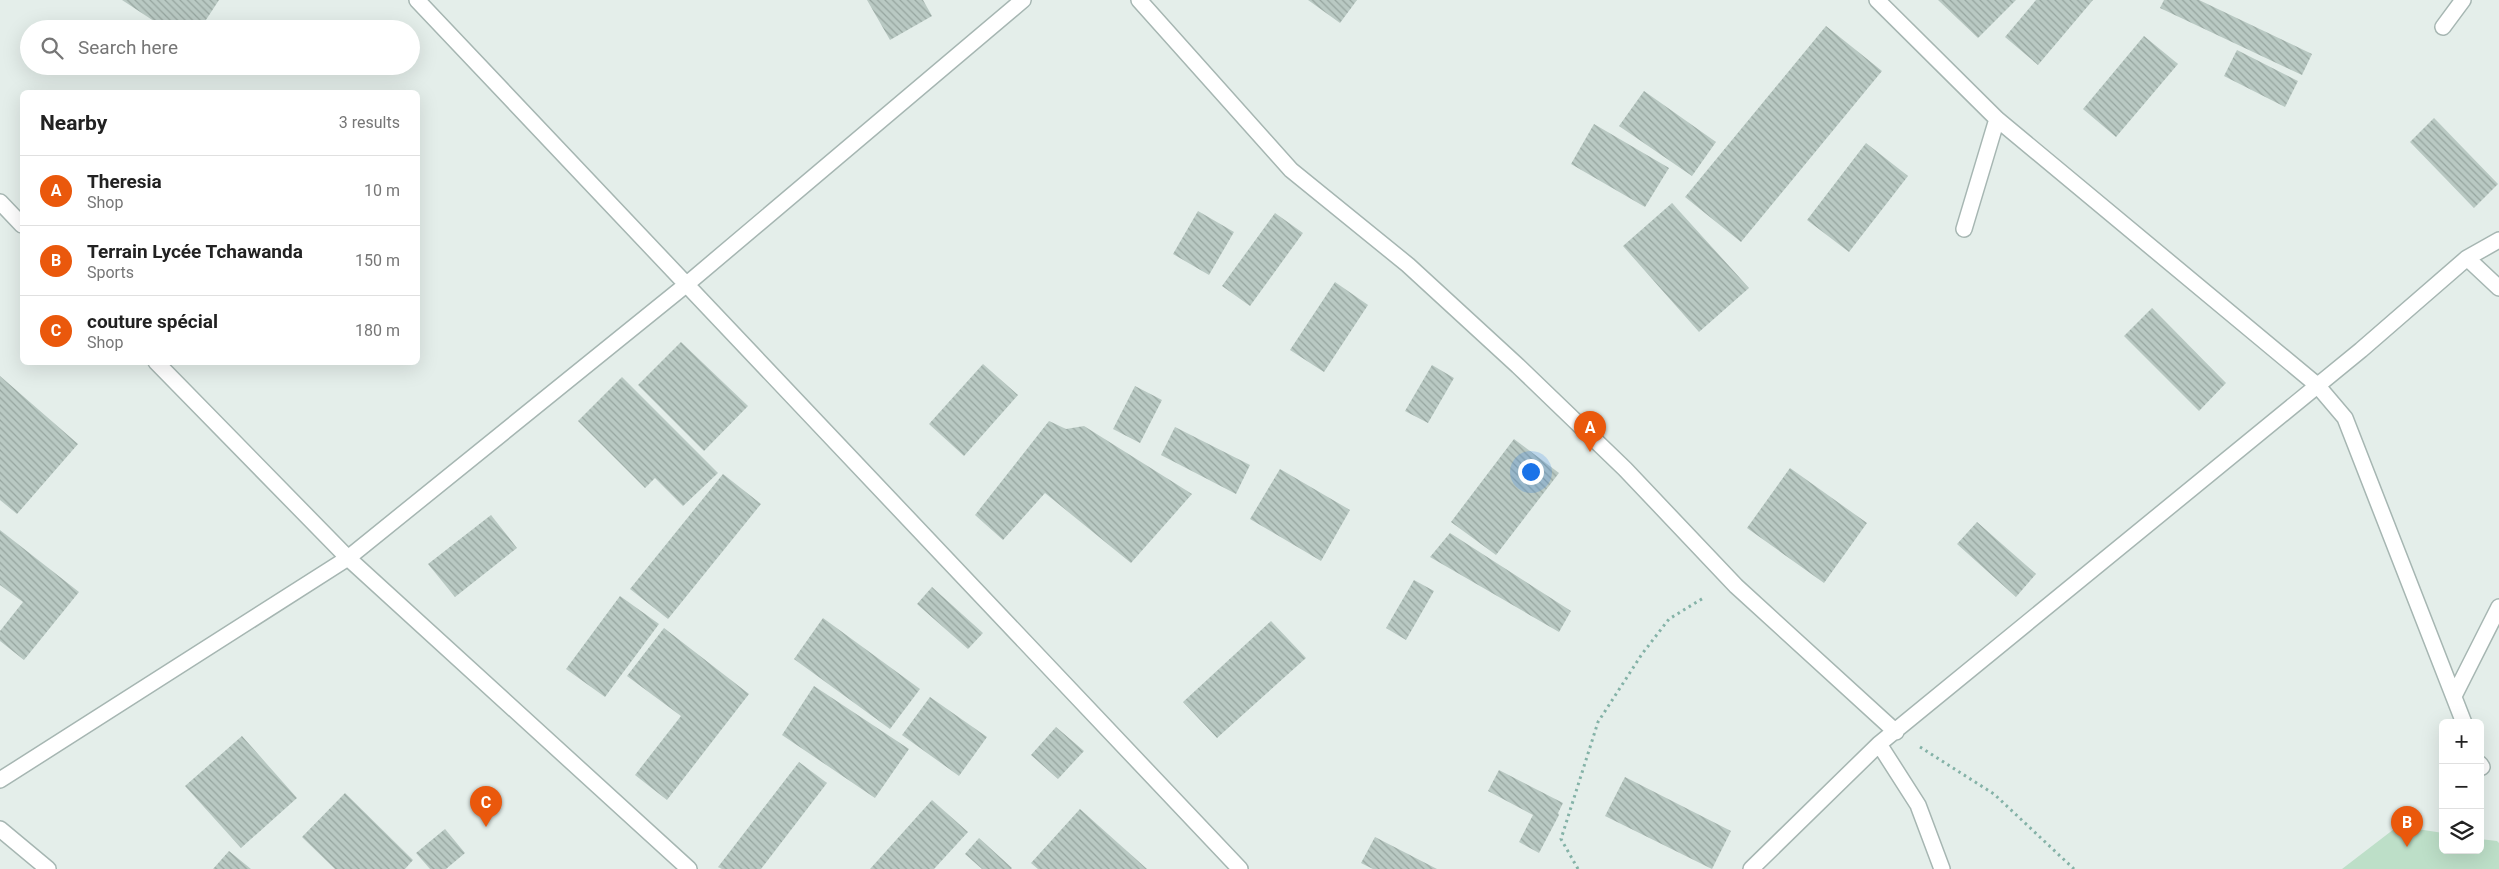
<!DOCTYPE html>
<html lang="en">
<head>
<meta charset="utf-8">
<style>
  :root { --surface:#fff; --page:#f6f6f6; --text:#222; --muted:#767676; --line:#e0e0e0; --accent:#ea580c }
  body { margin:0; font-family:Roboto,sans-serif; background:var(--page); color:var(--text) }
  .controls { position:absolute; right:15px; bottom:15px; display:grid; overflow:hidden; border-radius:8px; box-shadow:0 5px 20px #0002 }
  .controls button { width:45px; height:45px; display:grid; place-items:center; padding:0; border:0; border-bottom:1px solid var(--line); background:var(--surface); color:var(--text); font:25px sans-serif }
  .you { position:absolute; left:1530px; top:471px; width:18px; height:18px; margin:-12px; border:4px solid #fff; border-radius:50%; background:#1a73e8; box-shadow:0 0 0 8px #1a73e833 }
  .badge { display:grid; place-items:center; width:32px; height:32px; border-radius:50%; background:var(--accent); color:#fff; font-size:16px; font-weight:700 }
  .pin { position:absolute; translate:-50% -41px; filter:drop-shadow(0 1px 2px #0008) }
  .pin::after { content:''; position:absolute; top:26px; width:18px; height:15px; background:inherit; clip-path:polygon(0 0,100% 0,50% 100%) }
  .list { margin:0; padding:0; list-style:none }
  h2 { display:flex; justify-content:space-between; align-items:center; height:65px; margin:0; padding:0 20px; font-size:21px }
  h2 small { font-size:16px; font-weight:400; color:var(--muted) }
  .list li { display:grid; grid-template-columns:32px 1fr auto; gap:15px; align-items:center; box-sizing:border-box; height:70px; padding:0 20px; border-top:1px solid var(--line) }
  .list b { display:block; font-size:19px; white-space:nowrap }
  .list p { margin:0; font-size:16px; white-space:nowrap; color:var(--muted) }
  .list em { font-size:16px; font-style:normal; color:var(--muted) }
  .icon { flex:none; width:28px; height:28px; fill:none; stroke:currentColor; stroke-width:2; stroke-linecap:round; stroke-linejoin:round }
  .map { position:relative; flex:none; width:2499px; height:869px; overflow:hidden }
  .search { position:absolute; background:var(--surface); box-shadow:0 5px 20px #0002; left:20px; top:20px; width:400px; height:55px; display:flex; align-items:center; gap:12px; box-sizing:border-box; padding:0 18px; border-radius:28px; color:var(--muted); font-size:19px }
  .panel { position:absolute; background:var(--surface); box-shadow:0 5px 20px #0002; left:20px; top:90px; width:400px; height:275px; border-radius:8px }
  .map>svg:first-child { display:block }
  .grass { fill:#bddfc8 }
  .building { fill:url(#building-back-hatch) }
  .lines { fill:none; stroke-linecap:round; stroke-linejoin:round }
  .minor-casing { stroke:#a6b6b2; stroke-width:18 }
  .path { stroke:#84b2a7; stroke-width:3; stroke-dasharray:2.5 4; stroke-linecap:butt }
  .minor { stroke:#fff; stroke-width:15 }
</style>
</head>
<body>
<div class="map">
<svg width="2499" height="869" viewBox="0 0 2499 869">
  <defs>
    <pattern id="building-back-hatch" width="6" height="6" patternUnits="userSpaceOnUse" patternTransform="scale(1.25)"><rect width="6" height="6" fill="#b9c9c3"/><path d="M-1 5l2 2M0 0l6 6M5-1l2 2" fill="none" stroke="#96a59f"/></pattern>
  </defs>
  <rect width="100%" height="100%" fill="#e4eeea"/>
  <path class="grass" d="M2398,826L2443,833V850H2480V839L2497,841L2499,843V869H2342Z"/>
  <path class="building" d="M122,0H219L200,29H166Z
    M867,0H923L932,16L890,40Z
    M1308,0H1357L1340,23Z
    M1938,0H2016L1978,38Z
    M2036,0H2093L2038,65L2005,37Z
    M2164,0H2199L2312,54L2302,75L2160,8Z
    M1826,26L1882,71L1741,242L1685,197Z
    M2144,36L2178,64L2116,137L2083,109Z
    M2237,50L2298,81L2285,107L2224,76Z
    M1644,91L1716,142L1692,176L1619,126Z
    M2434,118L2498,184L2474,208L2410,142Z
    M1594,124L1669,168L1645,207L1571,164Z
    M1866,143L1908,176L1849,252L1807,220Z
    M1672,203L1749,288L1699,332L1623,246Z
    M1198,211L1234,232L1209,275L1173,254Z
    M1275,213L1303,233L1250,306L1222,286Z
    M1335,282L1368,305L1324,372L1290,350Z
    M2152,308L2226,383L2199,411L2124,336Z
    M681,342L748,406L704,451L638,385Z
    M983,364L1018,395L964,456L929,424Z
    M1432,365L1454,378L1428,423L1405,411Z
    M0,376L78,444L17,514L0,500Z
    M622,377L718,473L683,506L655,478L645,488L578,421Z
    M1135,386L1162,400L1140,443L1113,429Z
    M1049,421L1066,429L1084,426L1192,494L1131,563L1045,493L1003,540L975,515Z
    M1175,427L1250,465L1236,494L1161,455Z
    M1514,439L1559,473L1496,555L1451,522Z
    M1790,468L1867,523L1824,583L1747,528Z
    M1280,469L1350,510L1321,561L1250,519Z
    M723,474L761,504L668,619L630,589Z
    M491,515L517,548L455,597L428,564Z
    M1977,522L2036,574L2016,597L1957,544Z
    M0,530L79,592L24,660L0,641V631L23,602L0,585Z
    M1450,533L1571,611L1559,632L1430,557Z
    M1414,580L1434,591L1406,640L1386,628Z
    M932,587L983,633L968,649L917,604Z
    M620,596L659,624L605,697L566,669Z
    M823,618L920,689L890,729L794,659Z
    M1271,621L1306,658L1217,738L1183,702Z
    M664,628L749,694L667,800L635,775L681,716L627,676Z
    M814,686L909,749L875,798L782,735Z
    M930,697L987,737L959,776L902,735Z
    M1056,727L1084,751L1058,779L1031,755Z
    M242,736L297,798L241,848L185,786Z
    M799,762L827,783L761,869H722L718,867Z
    M1499,770L1563,803L1558,813L1559,815L1539,853L1519,842L1533,815L1488,791Z
    M1625,777L1731,831L1712,869L1605,816Z
    M345,793L413,860L405,869H335L302,837Z
    M932,800L968,832L934,869H870Z
    M1080,809L1147,869H1038L1031,863Z
    M445,829L465,853L446,869H430L416,853Z
    M1375,837L1437,869H1373L1361,863Z
    M979,838L1012,868L1011,869H982L965,854Z
    M229,851L251,869H213Z"/>
  <g class="lines">
    <defs>
      <path id="minor" d="M417,0L1240,869
        M1139,0L1291,170L1408,265L1518,366L1625,469L1736,586L1896,732
        M1877,0L1997,119L2317,385L2345,418L2464,723
        M2443,27L2463,0
        M0,202L22,225
        M1964,229L1997,119
        M2467,258L2499,288
        M156,362L348,558L689,869
        M2454,696L2499,607
        M1879,744L1918,805L1942,869
        M2480,764L2482,767
        M0,780L348,558L687,284L1023,0
        M0,829L48,869
        M1751,869L1879,744L2361,350L2467,258L2499,240"/>
    </defs>
    <use href="#minor" class="minor-casing"/>
    <path class="path" d="M1920,747L1994,794L2074,869
      M1578,869L1561,839L1598,722L1642,654L1669,619L1705,597"/>
    <use href="#minor" class="minor"/>
  </g>
</svg>
<div class="controls">
<button>+</button>
<button>−</button>
<button><svg class="icon" aria-label="layers" viewBox="0 0 24 24"><path d="M12 4l9 5-9 5-9-5zM3 14l9 5 9-5"/></svg></button>
</div>
<div class="you"></div>
<div class="pin badge" style="left:1590px;top:452px">A</div>
<div class="pin badge" style="left:2407px;top:847px">B</div>
<div class="pin badge" style="left:486px;top:827px">C</div>
<div class="search"><svg class="icon" aria-label="search" viewBox="0 0 24 24"><circle cx="10" cy="10" r="6"/><path d="M15 15l6 6"/></svg>Search here</div>
<section class="panel">
<h2>Nearby<small>3 results</small></h2>
<ul class="list">
<li><span class="badge">A</span><div><b>Theresia</b><p>Shop</p></div><em>10 m</em></li>
<li><span class="badge">B</span><div><b>Terrain Lycée Tchawanda</b><p>Sports</p></div><em>150 m</em></li>
<li><span class="badge">C</span><div><b>couture spécial</b><p>Shop</p></div><em>180 m</em></li>
</ul>
</section>
</div>
</body>
</html>
